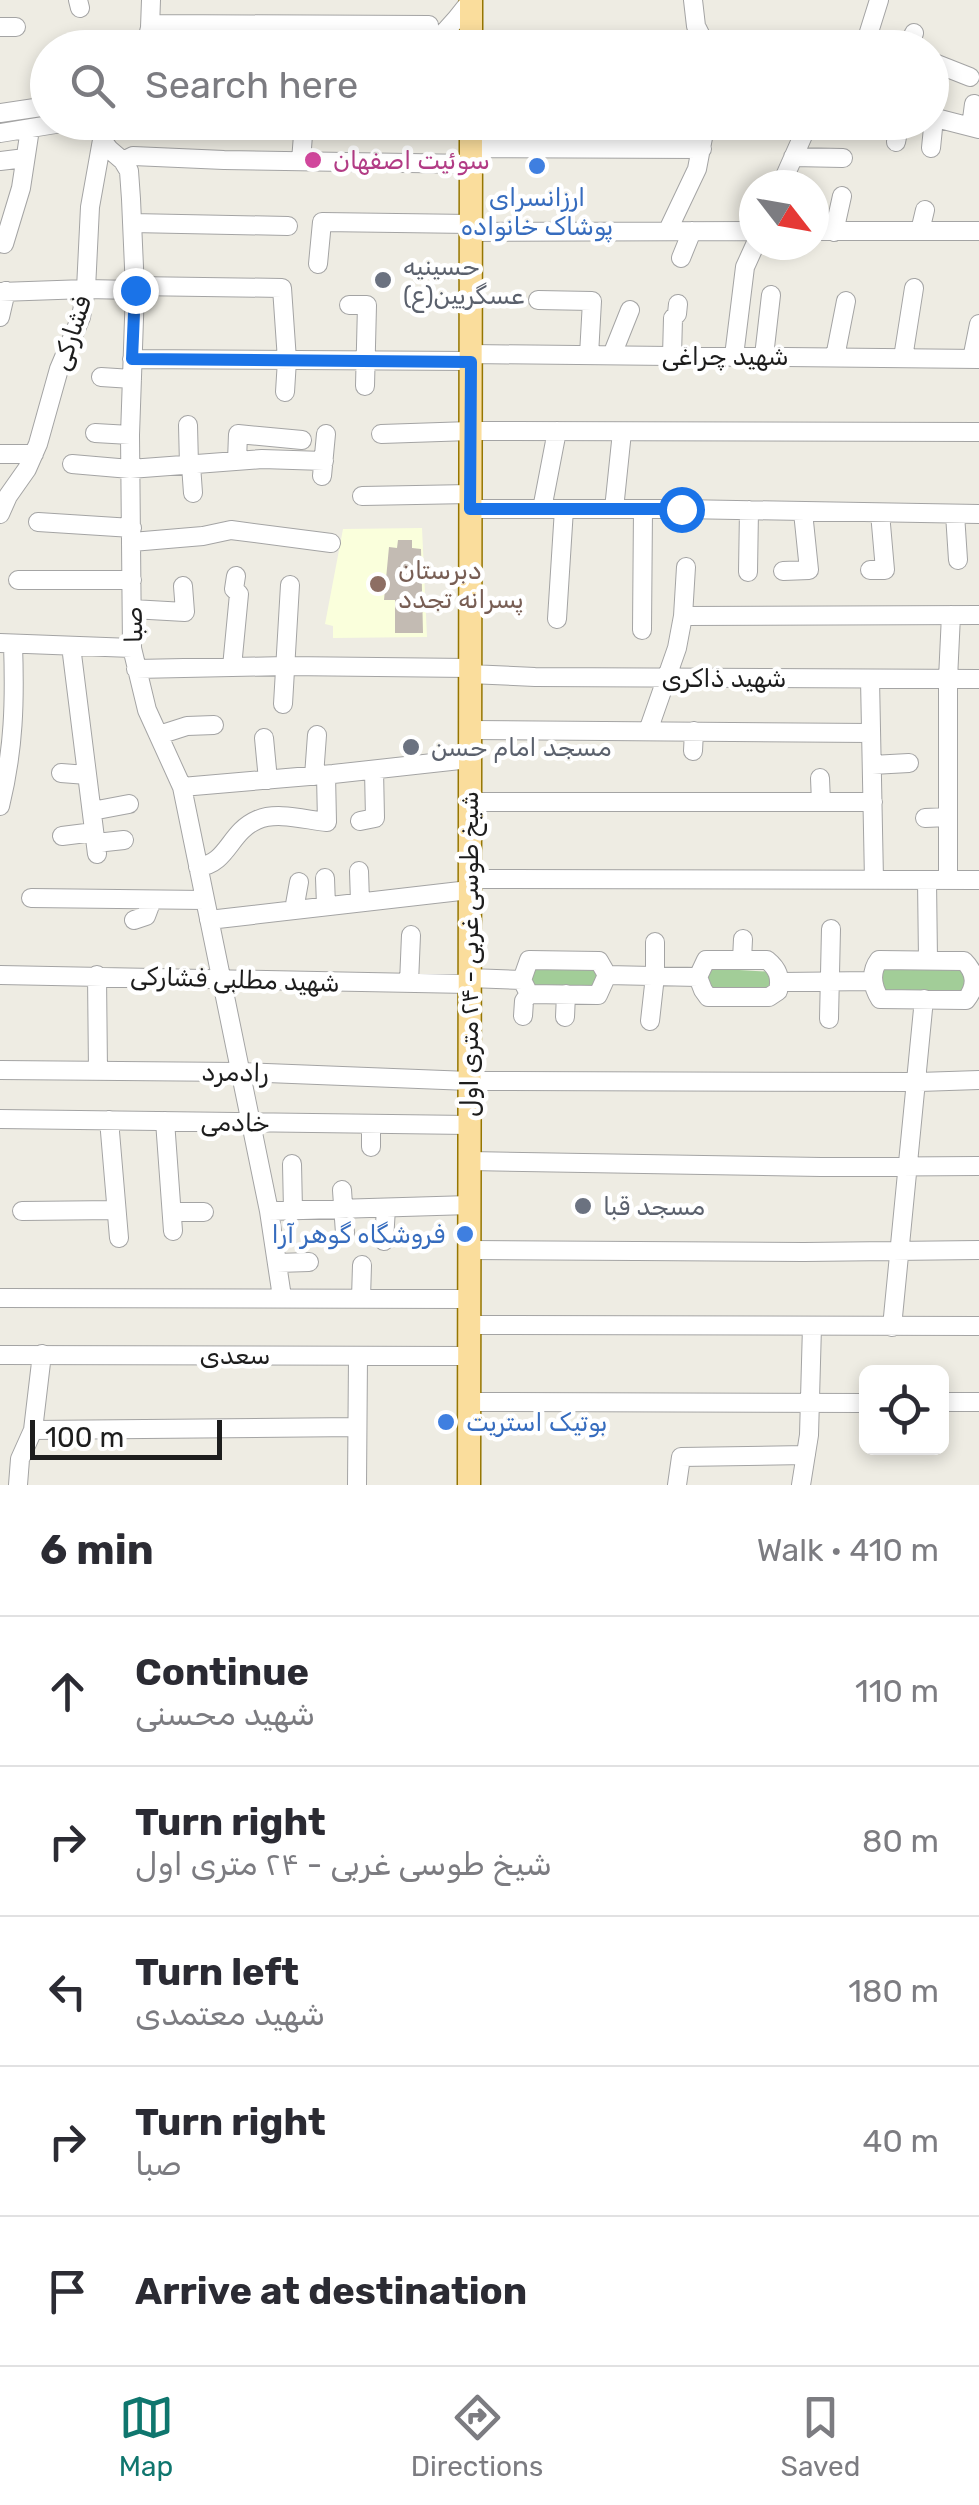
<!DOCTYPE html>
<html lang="en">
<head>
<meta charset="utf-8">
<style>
  :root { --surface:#fff; --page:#f7f7f7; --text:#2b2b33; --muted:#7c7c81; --line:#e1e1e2; --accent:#0f766e }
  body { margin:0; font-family:Rubik,"Noto Sans Arabic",sans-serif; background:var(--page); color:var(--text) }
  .controls { position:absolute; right:30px; bottom:30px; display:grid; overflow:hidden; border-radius:15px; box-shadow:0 5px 15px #0003 }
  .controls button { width:90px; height:90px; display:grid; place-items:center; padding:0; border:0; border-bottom:2px solid var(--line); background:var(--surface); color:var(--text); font:50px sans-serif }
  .compass { position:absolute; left:739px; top:170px; width:90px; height:90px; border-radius:50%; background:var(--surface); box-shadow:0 5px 15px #0003; rotate:121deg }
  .scale { position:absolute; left:30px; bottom:25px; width:192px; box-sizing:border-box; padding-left:10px; border:5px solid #1d1d1d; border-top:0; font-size:28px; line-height:35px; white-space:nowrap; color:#1d1d1d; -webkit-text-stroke:8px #fff; paint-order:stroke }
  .stop { position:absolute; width:30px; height:30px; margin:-22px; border:8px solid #1a73e8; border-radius:50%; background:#fff }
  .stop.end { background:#1a73e8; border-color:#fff; box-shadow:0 2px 10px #0008 }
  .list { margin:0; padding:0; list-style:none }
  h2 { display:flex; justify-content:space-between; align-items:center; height:130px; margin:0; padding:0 40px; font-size:42px }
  h2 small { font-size:32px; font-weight:400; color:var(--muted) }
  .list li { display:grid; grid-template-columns:65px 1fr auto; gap:30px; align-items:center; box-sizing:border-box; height:150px; padding:0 40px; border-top:2px solid var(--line) }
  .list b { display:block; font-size:38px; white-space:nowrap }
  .list p { margin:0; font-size:32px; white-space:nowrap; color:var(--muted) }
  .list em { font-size:32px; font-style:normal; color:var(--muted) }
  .icon { flex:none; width:55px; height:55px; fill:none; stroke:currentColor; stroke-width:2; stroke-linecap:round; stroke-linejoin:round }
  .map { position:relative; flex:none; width:979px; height:1485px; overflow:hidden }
  .search { position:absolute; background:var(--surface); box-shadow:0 5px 15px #0003; left:30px; right:30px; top:30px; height:110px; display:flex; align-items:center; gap:25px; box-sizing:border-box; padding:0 35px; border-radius:55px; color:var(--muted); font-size:38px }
  .sheet { height:880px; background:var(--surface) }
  nav { display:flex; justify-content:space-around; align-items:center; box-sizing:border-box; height:140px; border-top:2px solid var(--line); background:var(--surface); font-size:28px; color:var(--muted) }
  nav a { display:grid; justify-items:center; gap:5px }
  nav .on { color:var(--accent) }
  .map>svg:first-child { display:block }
  .education { fill:#faffdc }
  .forest { fill:#a2cd98 }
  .building { fill:#c3bbb3 }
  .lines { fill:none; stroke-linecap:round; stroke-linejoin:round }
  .minor-casing { stroke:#a4a4a4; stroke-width:20 }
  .major-casing { stroke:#957602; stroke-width:25 }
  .minor { stroke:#fff; stroke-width:18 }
  .major { stroke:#fadd9c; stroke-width:22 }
  .route { stroke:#1a73e8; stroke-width:12 }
  .hotel-dot { fill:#d1479c; stroke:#fff; stroke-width:4 }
  .shop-dot { fill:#3f7fe0; stroke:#fff; stroke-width:4 }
  .worship-dot { fill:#6b7280; stroke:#fff; stroke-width:4 }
  .education-dot { fill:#8d6e63; stroke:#fff; stroke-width:4 }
  .labels { text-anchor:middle; stroke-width:9; stroke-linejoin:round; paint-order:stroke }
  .hotel-label { font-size:25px; fill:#b23c85; stroke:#fff; text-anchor:start }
  .shop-label { font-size:25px; fill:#366cbe; stroke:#fff }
  .worship-label { font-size:25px; fill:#5b616d; stroke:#fff; text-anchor:start }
  .street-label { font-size:25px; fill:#1d1d1d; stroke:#fff }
  .education-label { font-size:25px; fill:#785e54; stroke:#fff; text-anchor:start }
</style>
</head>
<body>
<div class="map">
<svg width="979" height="1485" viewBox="0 0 979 1485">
  <rect width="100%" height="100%" fill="#eeece3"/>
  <path class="education" d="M422,528L427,637L333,638V626L325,624L343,529Z"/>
  <path class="forest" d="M882,965L964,969L968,976L965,994L882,992Z
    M533,967L597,969L601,976L596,990L534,989L530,976Z
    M706,968L773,972L771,991L709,990L705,977Z"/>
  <path class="building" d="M398,540H412V548L421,549L423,633H395V600H384L389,547L397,548Z"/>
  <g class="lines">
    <defs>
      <path id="minor" d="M78,0L80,8
        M693,0L696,26L707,48
        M150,24L429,25
        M0,27H16
        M867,39L891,48
        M145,48L150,28L151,0
        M426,48C444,35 458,18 471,0
        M448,48L471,45
        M864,48L879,0
        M909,48L914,33
        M932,62L970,77
        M0,113L48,106
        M932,117L979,129
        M101,122L102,140L109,149L123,161L129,171L131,199L135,290L130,435L132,648L147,710L182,787L269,1211L282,1297
        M971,127L974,104
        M0,133L68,122
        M896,142L900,122
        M471,148L702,149
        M931,148L934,118
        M793,157L843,158
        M0,161L25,158
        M123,161L133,156L224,160L471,164
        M301,161L304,122
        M781,185L809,122
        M132,223L288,226
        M668,230L697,169L706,122
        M814,231H979
        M920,231L925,210
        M471,232L754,231
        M834,232L842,196
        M4,244L21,188L30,129
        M681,258L692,231
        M318,264L322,222L471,224
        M134,286L282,288L287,360L285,392
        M0,292L86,289L135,290
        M538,300L592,301L589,355
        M349,305H367L365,386
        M0,317L6,291
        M471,354L979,359
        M612,355L630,310
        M672,356L673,318L677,314L678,304
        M734,356L745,267L755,245
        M764,356L771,295
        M835,357L846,301
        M903,358L914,288
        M132,359L471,361
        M972,359L979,324
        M101,377L132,379
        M188,425L189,465
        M95,433L130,435
        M381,434L470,431L979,432
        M0,454H34
        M237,461L238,434L302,440
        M72,464L130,469L262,459L324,461
        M191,465L193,493
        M322,476L326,434
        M362,496L470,494
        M470,509H681L979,514
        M542,509L557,431
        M614,509L622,432
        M0,514L8,496L27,469L38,444L59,369L81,317L86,289L90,207L102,140
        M955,514L958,560
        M38,522L132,528
        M132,542L203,536L231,530L331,543
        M870,570H885L880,513
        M783,571L809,570L803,512
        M748,572L749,510
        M18,580H132
        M132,609L185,612L183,586
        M683,616L979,615
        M557,619L564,509
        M642,630L643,509
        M0,643L132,648
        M71,646L97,854
        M232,667L239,594L234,589L236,576
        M136,669L286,666L469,668
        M469,674L535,677L979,679
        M870,679L874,880
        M283,704L290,585
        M469,730L871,733
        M648,731L677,648L683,616L686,567
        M159,735L187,726L214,725
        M264,738L268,780
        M693,751L694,731
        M872,765L909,763
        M61,773L87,775
        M314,776L317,735
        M820,778L821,802
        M182,787L333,774L469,759
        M469,802H873
        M0,806C14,749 15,701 13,644
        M92,811L129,804
        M925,818L948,817
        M360,821L375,818L374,770
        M62,836L94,832
        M96,843L124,840
        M198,867C228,864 229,832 257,820C277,811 306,820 327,822L326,775
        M359,871L360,902
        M325,878L326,906
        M469,879L979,880
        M927,880L928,960
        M948,880V679L951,615
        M31,898L205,900
        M294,910L299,882
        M134,920L146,916L152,900
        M209,920L469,890
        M529,960L599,961L607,975L598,995L529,994L522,980Z
        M706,960H767C778,969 781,977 778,991L769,997H708L703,990L698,977Z
        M742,960L743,939
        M879,960L964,961C976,973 977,986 966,1000L880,999C872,986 870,972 879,960Z
        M0,975L469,984
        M97,975L98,1071
        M607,975L698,977
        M469,978L522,980
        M780,982L873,981
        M409,983L411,935
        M523,1016L524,1001L529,994
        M565,1017L566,994
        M829,1019L831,929
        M650,1021L655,976V942
        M0,1070L240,1072L469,1081L919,1082L979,1080
        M0,1119L469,1125
        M109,1120L119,1238
        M165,1121L173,1231
        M371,1124V1147
        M470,1161L821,1167L979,1166
        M292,1164L293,1210
        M342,1190L345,1233
        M22,1211L116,1210
        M269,1211L470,1205
        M172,1212H204
        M384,1241L386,1208
        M469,1250L804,1252L979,1250
        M277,1263L309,1262
        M0,1298L469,1299
        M361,1298L362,1265
        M469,1325L979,1326
        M892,1327L924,999
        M0,1355L469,1356
        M469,1402L866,1403
        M942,1402H979
        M33,1430L357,1427
        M18,1485L20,1459L33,1430L42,1354
        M357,1485L358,1356
        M677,1485L681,1457L806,1455
        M801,1485L809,1435L812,1326"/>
      <path id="major" d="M471,0V48
        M469,1485L471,122"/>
    </defs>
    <use href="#minor" class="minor-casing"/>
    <use href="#major" class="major-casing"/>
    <use href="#minor" class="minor"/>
    <use href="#major" class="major"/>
  </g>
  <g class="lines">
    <path class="route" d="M135,290L132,359L471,362L470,509H681"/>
  </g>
  <circle class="hotel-dot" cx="313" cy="160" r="10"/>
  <g class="shop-dot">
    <circle cx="537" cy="166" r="10"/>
    <circle cx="465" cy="1234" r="10"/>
    <circle cx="446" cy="1422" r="10"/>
  </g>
  <g class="worship-dot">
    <circle cx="383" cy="280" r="10"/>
    <circle cx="411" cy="747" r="10"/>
    <circle cx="583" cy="1206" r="10"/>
  </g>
  <circle class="education-dot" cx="378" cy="584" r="10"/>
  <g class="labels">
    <g class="hotel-label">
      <text x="333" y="169">سوئیت اصفهان</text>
    </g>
    <g class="shop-label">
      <text x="537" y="206">ارزانسرای<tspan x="537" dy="29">پوشاک خانواده</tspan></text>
      <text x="445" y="1243" text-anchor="end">فروشگاه گوهر آرا</text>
      <text x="466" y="1431" text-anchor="start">بوتیک استریت</text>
    </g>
    <g class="worship-label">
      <text x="403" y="275">حسینیه<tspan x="403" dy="29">عسگریین(ع)</tspan></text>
      <text x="431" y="756">مسجد امام حسن</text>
      <text x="603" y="1215">مسجد قبا</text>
    </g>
    <g class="street-label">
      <text transform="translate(71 333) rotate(-72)" y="9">فشارکی</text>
      <text x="725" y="365">شهید چراغی</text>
      <text transform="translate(133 625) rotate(-91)" y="9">صبا</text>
      <text x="724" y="687">شهید ذاکری</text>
      <text transform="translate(469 954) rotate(-90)" y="9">شیخ طوسی غربی - ۲۴ متری اول</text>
      <text transform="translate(235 979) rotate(2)" y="9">شهید مطلبی فشارکی</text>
      <text transform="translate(235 1072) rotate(1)" y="9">رادمرد</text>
      <text transform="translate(235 1122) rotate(1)" y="9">خادمی</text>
      <text x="235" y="1364">سعدی</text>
    </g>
    <g class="education-label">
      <text x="398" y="579">دبرستان<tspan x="398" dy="29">پسرانه تجدد</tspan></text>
    </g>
  </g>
</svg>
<div class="controls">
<button><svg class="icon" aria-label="locate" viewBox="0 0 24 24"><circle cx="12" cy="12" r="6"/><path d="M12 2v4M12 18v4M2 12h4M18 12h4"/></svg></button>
</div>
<svg class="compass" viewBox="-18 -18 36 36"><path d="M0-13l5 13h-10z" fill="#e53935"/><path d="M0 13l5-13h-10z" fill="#7c7c81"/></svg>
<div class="scale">100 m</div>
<div class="stop" style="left:681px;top:509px"></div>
<div class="stop end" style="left:135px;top:290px"></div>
<div class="search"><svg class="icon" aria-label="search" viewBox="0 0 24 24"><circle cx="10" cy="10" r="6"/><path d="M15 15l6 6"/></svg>Search here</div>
</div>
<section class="sheet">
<h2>6 min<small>Walk · 410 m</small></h2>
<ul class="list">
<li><svg class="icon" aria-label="ahead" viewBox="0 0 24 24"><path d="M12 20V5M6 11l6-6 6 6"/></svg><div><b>Continue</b><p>شهید محسنی</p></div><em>110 m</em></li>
<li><svg class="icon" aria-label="right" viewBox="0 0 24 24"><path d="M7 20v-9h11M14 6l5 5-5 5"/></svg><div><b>Turn right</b><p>شیخ طوسی غربی - ۲۴ متری اول</p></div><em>80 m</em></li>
<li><svg class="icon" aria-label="left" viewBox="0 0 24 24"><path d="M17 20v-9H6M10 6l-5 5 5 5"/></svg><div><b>Turn left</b><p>شهید معتمدی</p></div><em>180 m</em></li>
<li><svg class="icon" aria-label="right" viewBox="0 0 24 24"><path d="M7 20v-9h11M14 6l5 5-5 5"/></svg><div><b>Turn right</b><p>صبا</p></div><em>40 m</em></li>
<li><svg class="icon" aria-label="arrive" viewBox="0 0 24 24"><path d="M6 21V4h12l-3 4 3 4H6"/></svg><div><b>Arrive at destination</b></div></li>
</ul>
</section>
<nav>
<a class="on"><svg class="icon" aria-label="map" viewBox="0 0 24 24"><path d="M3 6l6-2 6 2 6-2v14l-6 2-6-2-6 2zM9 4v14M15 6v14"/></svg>Map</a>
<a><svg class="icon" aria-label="directions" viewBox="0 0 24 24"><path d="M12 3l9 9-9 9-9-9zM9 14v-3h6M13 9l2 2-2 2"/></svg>Directions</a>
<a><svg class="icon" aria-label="saved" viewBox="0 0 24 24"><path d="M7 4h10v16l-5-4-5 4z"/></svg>Saved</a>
</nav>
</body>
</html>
